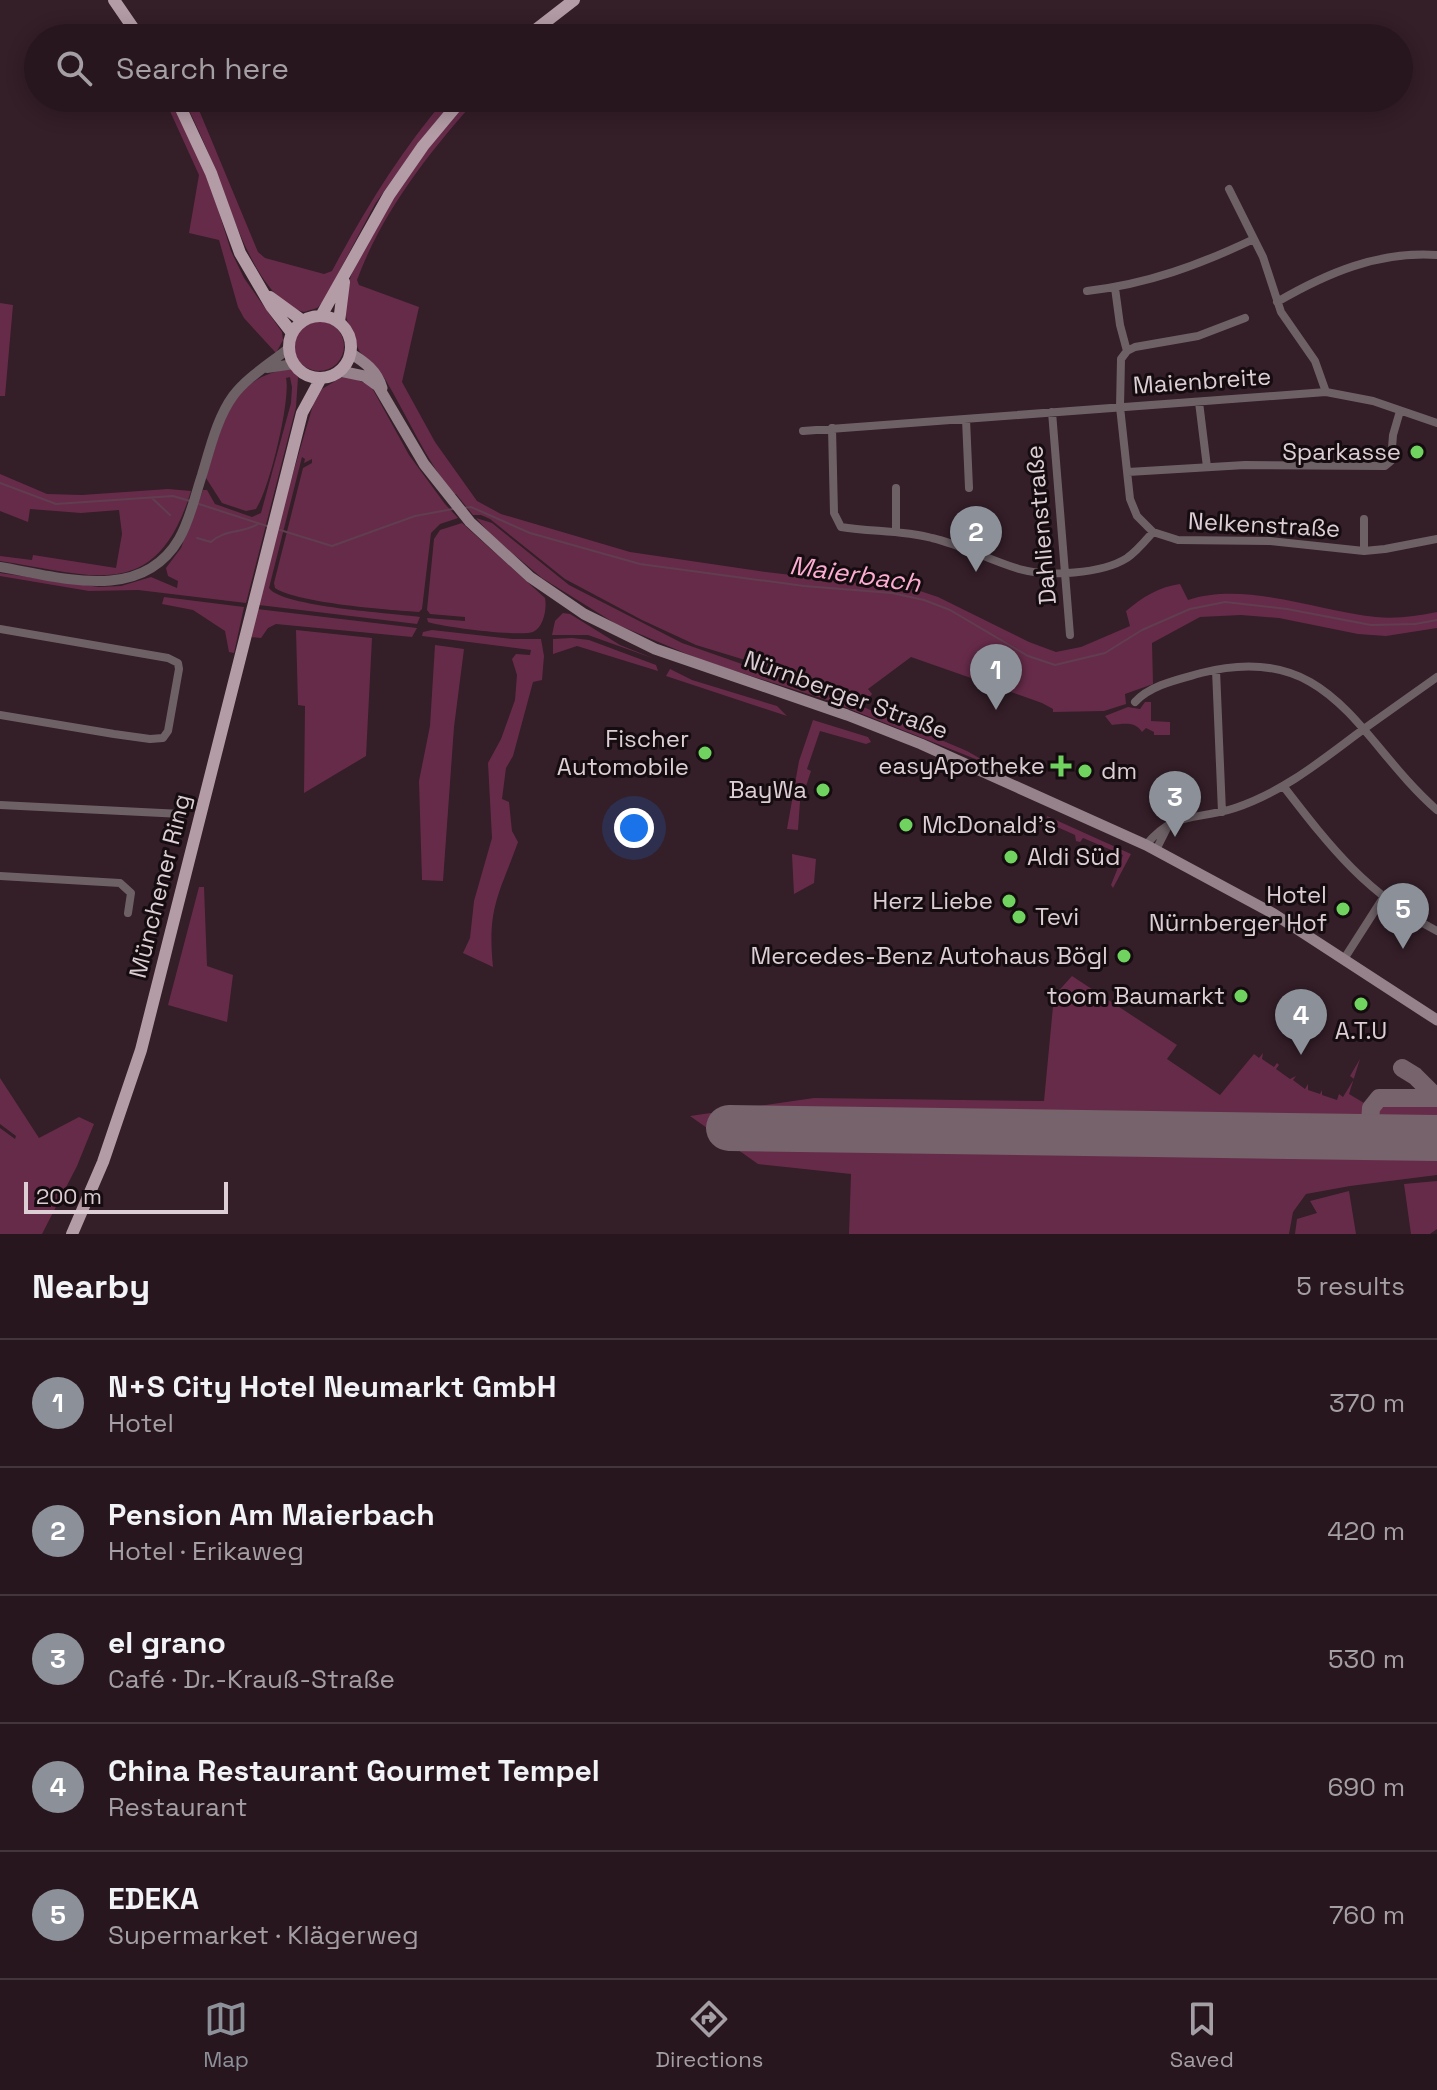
<!DOCTYPE html>
<html lang="en">
<head>
<meta charset="utf-8">
<style>
  :root { --surface:#27161e; --page:#33232b; --text:#f1f3f6; --muted:#a49fa4; --line:#43353c; --accent:#8c9099 }
  body { margin:0; font-family:"Space Grotesk",sans-serif; background:var(--page); color:var(--text) }
  .scale { position:absolute; left:24px; bottom:20px; width:204px; box-sizing:border-box; padding-left:8px; border:4px solid #dcced4; border-top:0; font-size:22px; line-height:28px; white-space:nowrap; color:#dcced4; -webkit-text-stroke:6px #150c10; paint-order:stroke }
  .you { position:absolute; left:634px; top:828px; width:28px; height:28px; margin:-20px; border:6px solid #fff; border-radius:50%; background:#1a73e8; box-shadow:0 0 0 12px #1a73e833 }
  .badge { display:grid; place-items:center; width:52px; height:52px; border-radius:50%; background:var(--accent); color:#fff; font-size:26px; font-weight:700 }
  .pin { position:absolute; translate:-50% -66px; filter:drop-shadow(0 2px 4px #0008) }
  .pin::after { content:''; position:absolute; top:42px; width:28px; height:24px; background:inherit; clip-path:polygon(0 0,100% 0,50% 100%) }
  .list { margin:0; padding:0; list-style:none }
  h2 { display:flex; justify-content:space-between; align-items:center; height:104px; margin:0; padding:0 32px; font-size:34px }
  h2 small { font-size:26px; font-weight:400; color:var(--muted) }
  .list li { display:grid; grid-template-columns:52px 1fr auto; gap:24px; align-items:center; box-sizing:border-box; height:128px; padding:0 32px; border-top:2px solid var(--line) }
  .list b { display:block; font-size:30px; white-space:nowrap }
  .list p { margin:0; font-size:26px; white-space:nowrap; color:var(--muted) }
  .list em { font-size:26px; font-style:normal; color:var(--muted) }
  .icon { flex:none; width:44px; height:44px; fill:none; stroke:currentColor; stroke-width:2; stroke-linecap:round; stroke-linejoin:round }
  .map { position:relative; flex:none; width:1437px; height:1234px; overflow:hidden }
  .search { position:absolute; background:var(--surface); box-shadow:0 4px 20px #0003; left:24px; right:24px; top:24px; height:88px; display:flex; align-items:center; gap:20px; box-sizing:border-box; padding:0 28px; border-radius:44px; color:var(--muted); font-size:30px }
  .sheet { height:744px; background:var(--surface) }
  nav { display:flex; justify-content:space-around; align-items:center; box-sizing:border-box; height:112px; border-top:2px solid var(--line); background:var(--surface); font-size:22px; color:var(--muted) }
  nav a { display:grid; justify-items:center; gap:4px }
  nav .on { color:var(--accent) }
  .map>svg:first-child { display:block }
  .green { fill:#662b49 }
  .lines { fill:none; stroke-linecap:round; stroke-linejoin:round }
  .stream { stroke:#603e50; stroke-width:2 }
  .taxiway { stroke:#76636c; stroke-width:18 }
  .runway { stroke:#76636c; stroke-width:46 }
  .minor { stroke:#6d6166; stroke-width:8 }
  .tertiary { stroke:#6d6166; stroke-width:10 }
  .secondary { stroke:#95828a; stroke-width:11 }
  .primary { stroke:#b49ca6; stroke-width:12 }
  .poi-dot { fill:#70d35f; stroke:#150c10; stroke-width:3 }
  .labels { text-anchor:middle; stroke-width:6; stroke-linejoin:round; paint-order:stroke }
  .street-label { font-size:24px; fill:#dcced4; stroke:#150c10 }
  .poi-label { font-size:24px; fill:#dcced4; stroke:#150c10; text-anchor:end }
  .water-label { font-size:26px; font-style:italic; fill:#feacd1; stroke:#150c10 }
</style>
</head>
<body>
<div class="map">
<svg width="1437" height="1234" viewBox="0 0 1437 1234">
  <rect width="100%" height="100%" fill="#341e28"/>
  <path class="green" d="M164,98H170L209,180L231,251L244,278L282,332L283,340L276,353L244,318L238,307L219,240L189,233L199,175Z
    M183,98H194L258,252L265,258L324,274L332,271C365,209 401,151 446,98H456L422,138L375,204L323,302L317,308L304,312C258,300 234,218 219,179C208,151 196,124 183,98Z
    M468,98H478C431,149 381,214 357,280L359,285L419,307L402,382L435,442L477,501L501,514L630,552L766,572L917,590L938,597L1029,642L1056,652L1081,647L1130,626L1126,611C1143,597 1158,587 1180,584L1188,600C1246,581 1317,611 1376,617C1397,619 1417,616 1437,612V628L1386,636L1358,634L1279,618L1241,615L1200,617L1152,643L1153,684L1125,694L1126,704L1104,711L1053,712V709L1042,703L911,657L868,689L872,694L865,703L768,667L696,645L642,620L565,579L490,519L481,515H473L456,494L453,495C425,457 408,418 385,379C378,368 367,362 360,352C357,347 345,317 345,312C341,252 431,145 468,98Z
    M0,303L13,305L5,396H0Z
    M294 346a25 25 0 1 1 50 0a25 25 0 1 1-50 0Z
    M291,369L298,377L296,407L246,603L138,590L89,591L0,576V573L99,587L121,586L151,577L177,588L178,581L168,576L166,568L181,548L203,490H207L215,504L252,517L261,513L291,403L292,387L290,377L286,378C291,399 269,491 256,509L246,511L222,503L206,478C222,428 230,375 291,369Z
    M342,377H351L371,386L409,455L445,504L458,518L440,524L431,533L422,609L419,612C389,610 297,603 275,588L274,583L303,468L312,463V459L304,463L305,459L302,457L269,588C282,607 393,613 420,617L417,624L259,605L284,504L313,405L322,389Z
    M0,474L47,494L82,495L168,489L191,491C156,605 93,575 0,561V556L32,560L33,555L116,568L122,534L119,510L81,513L30,509L28,522L0,511Z
    M476,518L492,523L569,585L682,643L861,706L967,751L993,766L827,700L701,660L616,624L542,578L492,536Z
    M462,523L545,598C547,608 544,627 533,632C521,637 442,627 428,622L427,618L465,621V617L430,614L427,610L434,539L440,530Z
    M164,597L244,607L234,653L229,652L225,631L193,610L162,604Z
    M257,609L417,628L412,637L276,624L268,628L261,638L250,637Z
    M563,613L570,614L620,645L655,659L588,635H552L555,621Z
    M296,630L372,638L366,756L304,793L305,706L298,705Z
    M432,630L513,639H541L544,656L542,680L533,682L513,756L506,768L502,799L509,802L512,831L518,842C499,895 487,908 493,967L463,953L470,938L474,901L492,838L488,763L501,739L515,700L517,675L512,659L516,654L530,655L531,650L422,636L423,632Z
    M572,638L589,640L656,665L658,671L577,646L553,654V639Z
    M435,645L464,649L454,727L443,881L422,880L419,781L430,726Z
    M670,669L692,680L777,706L787,716L666,676Z
    M1145,702H1151V721L1170,722V735H1154V732L1146,728L1142,732C1135,721 1123,724 1112,725L1105,716L1128,707L1140,709Z
    M813,720L868,737L871,742L866,744L820,731L807,769L811,771L805,789L801,788L798,830L787,829L799,761Z
    M1047,816L1131,854L1113,888L1111,885L1123,855L1083,838L1080,842L1076,841L1075,835L1046,822Z
    M792,854L816,859L814,883L794,894Z
    M199,887H204L207,966L233,975L227,1022L168,1005Z
    M1072,976L1177,1045L1167,1059L1220,1095L1254,1054L1259,1058L1263,1053L1262,1059L1274,1067L1277,1063L1279,1065L1276,1069L1290,1079L1296,1076L1293,1080L1305,1089L1308,1084V1090L1320,1094L1322,1090V1095L1337,1100L1339,1094L1343,1097L1354,1079L1350,1076L1360,1059L1349,1094L1364,1103L1365,1127L1355,1132L715,1124L732,1135L1437,1144V1175L1350,1186L1306,1194L1293,1212L1289,1234H849L851,1174L758,1164L690,1116L814,1098L1044,1101L1054,996Z
    M0,1078L39,1138L79,1117L94,1124L77,1166L42,1234H0V1128L15,1139L16,1136L0,1124Z
    M1421,1099L1437,1102V1133L1383,1132L1373,1127V1112L1381,1102Z
    M1437,1181V1229L1430,1234H1411L1404,1184Z
    M1349,1191L1356,1234H1295L1297,1219L1317,1213L1310,1201Z"/>
  <g class="lines">
    <path class="stream" d="M0,483L56,504L173,496L190,501
      M152,498L170,515
      M199,504L270,527
      M463,508L471,507L530,533L640,564L804,586L892,593L924,600L950,610L1028,656L1055,665L1105,653L1142,630L1190,609L1225,602L1287,609L1371,625L1415,624L1437,620
      M280,530L332,546L415,516L453,509
      M197,538L211,542C225,529 241,534 258,524"/>
    <path class="taxiway" d="M1402,1068L1415,1076L1436,1097
      M1369,1138L1371,1108L1379,1098H1437"/>
    <path class="runway" d="M729,1128L1437,1138"/>
    <path class="minor" d="M1229,189L1263,257L1281,312L1315,361L1326,392
      M1115,288L1120,325L1127,351
      M1087,291C1148,284 1199,265 1254,239
      M1277,302C1327,273 1378,251 1437,255
      M1245,318L1198,336L1135,347L1127,351L1121,359L1120,407L1130,499L1137,516L1153,532L1178,540L1270,541L1364,551L1385,549L1437,539
      M1199,402L1207,467
      M1052,412L1070,635
      M966,419L969,488
      M832,428L834,513L841,527C871,532 902,530 932,538C962,545 989,560 1019,569C1047,577 1102,574 1127,558C1137,551 1145,541 1153,532
      M803,431L1326,392L1373,401L1437,423
      M1128,472L1245,465L1385,466L1391,461L1393,435L1400,411
      M896,488V531
      M1364,519V551
      M0,629L168,658L178,663L179,669L168,731L163,738L150,739L114,734L0,715
      M1216,670L1222,812
      M1135,702C1150,685 1180,679 1201,673C1332,639 1358,741 1437,810
      M1284,787C1331,848 1367,894 1437,931
      M0,805L182,814
      M1146,845C1175,810 1195,821 1235,808C1283,792 1321,761 1361,731C1386,713 1412,695 1437,677
      M1156,850L1169,824
      M0,876L120,883L131,893L128,913
      M1344,959L1383,898"/>
    <path class="tertiary" d="M267,368L294,364
      M0,567C60,577 141,604 179,539C190,520 195,496 202,475C210,449 217,418 233,396C247,377 271,363 289,348"/>
    <path class="secondary" d="M350,353C365,362 377,371 382,388
      M340,371L364,376L378,386L424,464L470,522L530,577L584,614L655,649L847,715L921,744L1146,845L1274,914L1437,1020"/>
    <path class="primary" d="M114,0L140,38
      M525,38L574,0
      M176,98L211,173L240,253L271,306L292,333
      M270,297L303,321
      M321,316L389,195L423,146L463,98
      M289 347a31 31 0 1 1 62 0a31 31 0 1 1-62 0Z
      M339,322L344,282
      M72,1234L103,1162L141,1050L302,413L321,378"/>
  </g>
  <g class="poi-dot">
    <circle cx="1417" cy="452" r="8"/>
    <circle cx="705" cy="753" r="8"/>
    <path d="M1057 754h8v8h8v8h-8v8h-8v-8h-8v-8h8z"/>
    <circle cx="1085" cy="771" r="8"/>
    <circle cx="823" cy="790" r="8"/>
    <circle cx="906" cy="825" r="8"/>
    <circle cx="1011" cy="857" r="8"/>
    <circle cx="1009" cy="901" r="8"/>
    <circle cx="1343" cy="909" r="8"/>
    <circle cx="1019" cy="917" r="8"/>
    <circle cx="1124" cy="956" r="8"/>
    <circle cx="1241" cy="996" r="8"/>
    <circle cx="1361" cy="1004" r="8"/>
  </g>
  <g class="labels">
    <g class="street-label">
      <text transform="translate(1202 381) rotate(-4)" y="8">Maienbreite</text>
      <text transform="translate(1041 525) rotate(-95)" y="8">Dahlienstraße</text>
      <text transform="translate(1264 525) rotate(3)" y="8">Nelkenstraße</text>
      <text transform="translate(846 695) rotate(20)" y="8">Nürnberger Straße</text>
      <text transform="translate(160 886) rotate(-76)" y="8">Münchener Ring</text>
    </g>
    <g class="poi-label">
      <text x="1401" y="460">Sparkasse</text>
      <text x="689" y="747">Fischer<tspan x="689" dy="28">Automobile</tspan></text>
      <text x="1045" y="774">easyApotheke</text>
      <text x="1101" y="779" text-anchor="start">dm</text>
      <text x="807" y="798">BayWa</text>
      <text x="922" y="833" text-anchor="start">McDonald's</text>
      <text x="1027" y="865" text-anchor="start">Aldi Süd</text>
      <text x="1327" y="903">Hotel<tspan x="1327" dy="28">Nürnberger Hof</tspan></text>
      <text x="993" y="909">Herz Liebe</text>
      <text x="1035" y="925" text-anchor="start">Tevi</text>
      <text x="1108" y="964">Mercedes-Benz Autohaus Bögl</text>
      <text x="1225" y="1004">toom Baumarkt</text>
      <text x="1361" y="1039" text-anchor="middle">A.T.U</text>
    </g>
    <g class="water-label">
      <text transform="translate(855 574) rotate(8)" y="9">Maierbach</text>
    </g>
  </g>
</svg>
<div class="scale">200 m</div>
<div class="you"></div>
<div class="pin badge" style="left:996px;top:710px">1</div>
<div class="pin badge" style="left:976px;top:572px">2</div>
<div class="pin badge" style="left:1175px;top:837px">3</div>
<div class="pin badge" style="left:1301px;top:1055px">4</div>
<div class="pin badge" style="left:1403px;top:949px">5</div>
<div class="search"><svg class="icon" aria-label="search" viewBox="0 0 24 24"><circle cx="10" cy="10" r="6"/><path d="M15 15l6 6"/></svg>Search here</div>
</div>
<section class="sheet">
<h2>Nearby<small>5 results</small></h2>
<ul class="list">
<li><span class="badge">1</span><div><b>N+S City Hotel Neumarkt GmbH</b><p>Hotel</p></div><em>370 m</em></li>
<li><span class="badge">2</span><div><b>Pension Am Maierbach</b><p>Hotel · Erikaweg</p></div><em>420 m</em></li>
<li><span class="badge">3</span><div><b>el grano</b><p>Café · Dr.-Krauß-Straße</p></div><em>530 m</em></li>
<li><span class="badge">4</span><div><b>China Restaurant Gourmet Tempel</b><p>Restaurant</p></div><em>690 m</em></li>
<li><span class="badge">5</span><div><b>EDEKA</b><p>Supermarket · Klägerweg</p></div><em>760 m</em></li>
</ul>
</section>
<nav>
<a class="on"><svg class="icon" aria-label="map" viewBox="0 0 24 24"><path d="M3 6l6-2 6 2 6-2v14l-6 2-6-2-6 2zM9 4v14M15 6v14"/></svg>Map</a>
<a><svg class="icon" aria-label="directions" viewBox="0 0 24 24"><path d="M12 3l9 9-9 9-9-9zM9 14v-3h6M13 9l2 2-2 2"/></svg>Directions</a>
<a><svg class="icon" aria-label="saved" viewBox="0 0 24 24"><path d="M7 4h10v16l-5-4-5 4z"/></svg>Saved</a>
</nav>
</body>
</html>
